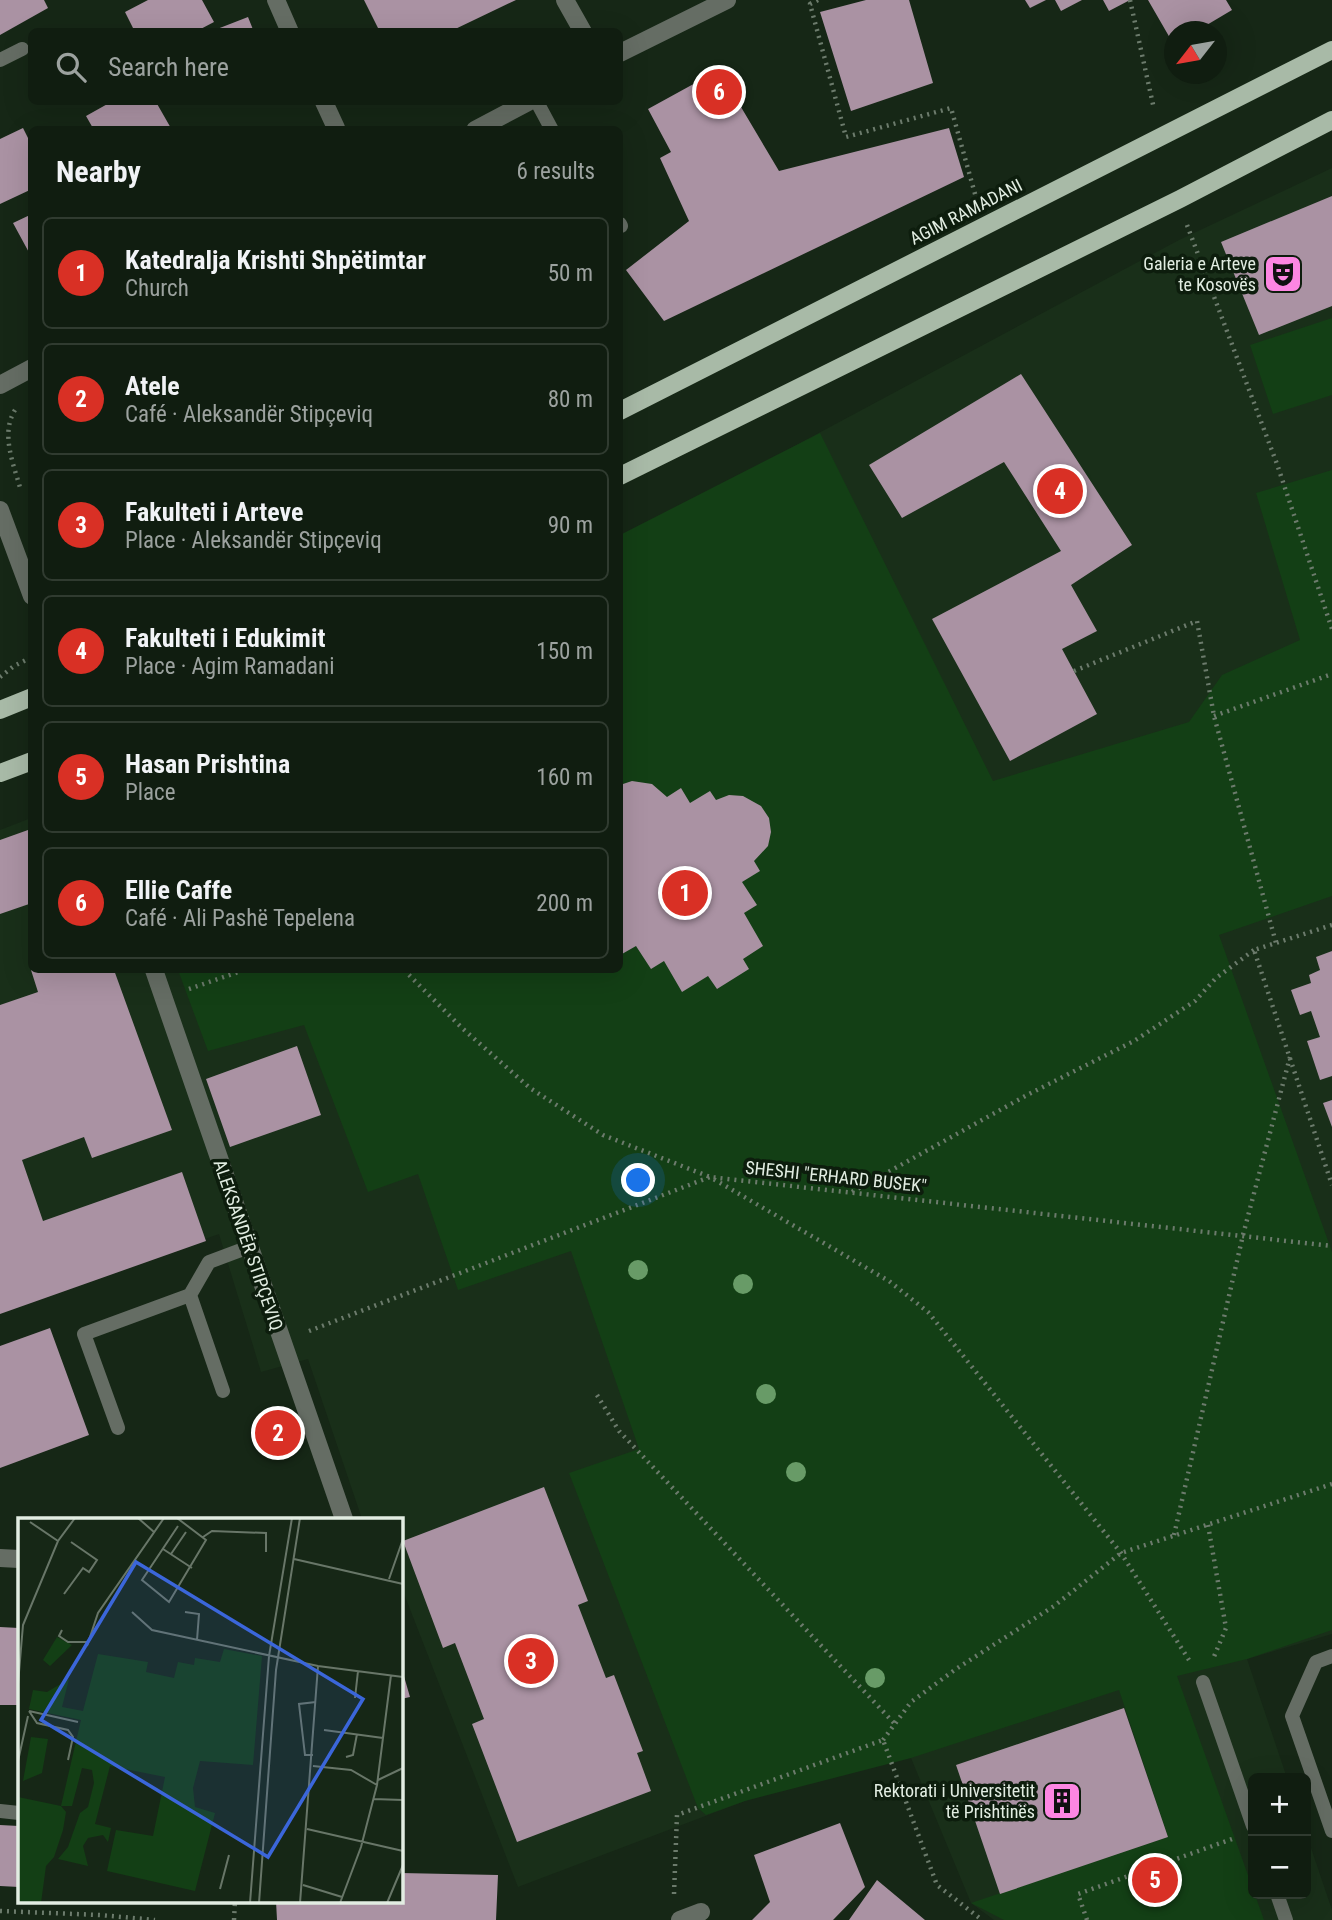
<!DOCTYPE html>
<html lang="en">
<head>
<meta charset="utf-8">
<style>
  :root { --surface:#101d10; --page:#192619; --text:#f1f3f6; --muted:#9ca29f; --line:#303b30; --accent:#d93025 }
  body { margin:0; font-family:"Roboto Condensed",sans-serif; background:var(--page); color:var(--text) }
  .controls { position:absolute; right:21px; bottom:21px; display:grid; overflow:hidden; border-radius:10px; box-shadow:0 7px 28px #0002 }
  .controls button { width:63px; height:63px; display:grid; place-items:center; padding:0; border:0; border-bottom:2px solid var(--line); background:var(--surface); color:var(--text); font:35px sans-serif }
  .compass { position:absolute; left:1164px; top:21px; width:63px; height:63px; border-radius:50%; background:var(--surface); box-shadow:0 7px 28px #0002; rotate:239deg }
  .you { position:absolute; left:639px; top:1181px; width:24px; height:24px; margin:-18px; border:5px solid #fff; border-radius:50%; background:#1a73e8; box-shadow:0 0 0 10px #1a73e833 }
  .badge { display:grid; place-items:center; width:46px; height:46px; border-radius:50%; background:var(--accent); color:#fff; font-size:23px; font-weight:700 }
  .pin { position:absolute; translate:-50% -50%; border:4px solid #fff; box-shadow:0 2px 7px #0006 }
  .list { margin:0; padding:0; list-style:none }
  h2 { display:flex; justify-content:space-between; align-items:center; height:91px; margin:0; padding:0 28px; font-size:30px }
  h2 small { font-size:23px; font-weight:400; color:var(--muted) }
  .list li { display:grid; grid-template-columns:46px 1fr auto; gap:21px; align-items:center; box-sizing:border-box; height:112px; margin:0 14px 14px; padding:0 14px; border:2px solid var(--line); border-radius:10px }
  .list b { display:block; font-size:26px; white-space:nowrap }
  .list p { margin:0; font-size:23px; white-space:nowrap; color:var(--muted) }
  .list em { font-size:23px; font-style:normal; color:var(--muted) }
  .icon { flex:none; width:38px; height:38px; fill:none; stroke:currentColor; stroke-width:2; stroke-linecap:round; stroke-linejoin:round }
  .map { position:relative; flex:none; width:1332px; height:1920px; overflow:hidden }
  .search { position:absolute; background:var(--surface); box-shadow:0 7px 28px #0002; left:28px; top:28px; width:595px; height:77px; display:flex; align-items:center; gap:18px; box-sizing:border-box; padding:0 24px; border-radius:10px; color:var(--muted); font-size:26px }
  .panel { position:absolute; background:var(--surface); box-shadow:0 7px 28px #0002; left:28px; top:126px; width:595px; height:847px; border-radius:10px }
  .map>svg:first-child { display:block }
  .built { fill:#192f19 }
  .green { fill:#133f15 }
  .building { fill:#aa92a3 }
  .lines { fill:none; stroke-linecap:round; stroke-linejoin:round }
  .path { stroke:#6c7b6c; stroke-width:4.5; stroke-dasharray:2 5; stroke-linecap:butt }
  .service { stroke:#656d64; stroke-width:14 }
  .minor { stroke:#656d64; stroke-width:18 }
  .tertiary { stroke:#656d64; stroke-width:18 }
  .primary { stroke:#a8baa7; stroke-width:18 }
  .tree { fill:#689b67 }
  .labels { text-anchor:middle; stroke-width:7; stroke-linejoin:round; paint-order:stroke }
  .street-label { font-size:18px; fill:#e2ede2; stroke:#0d1d0d }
  .poi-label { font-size:18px; fill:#e2ede2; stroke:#0d1d0d; text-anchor:end }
  .inset-road { fill:none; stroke:#687668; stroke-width:2 }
  .view { fill:#3b66da; fill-opacity:0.15; stroke:#3b66da; stroke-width:3.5 }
  .inset-edge { fill:none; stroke:#e2ede2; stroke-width:3.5 }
</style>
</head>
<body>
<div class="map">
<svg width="1332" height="1920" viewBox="0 0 1332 1920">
  <rect width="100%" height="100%" fill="#162716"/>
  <path class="built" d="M1332,168V1634L1247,1659L1287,1778H1253V1894H1306V1833L1332,1910V1920H994L971,1903L911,1758L877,1746L745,1801L518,1887L401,1586V1519H362L308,1359L261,1372L219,1234L0,1312V830L31,818L32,970H620L787,450L1179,240Z"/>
  <path class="green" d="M1332,318V395L1273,414L1250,345Z
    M820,433L993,781L1189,722L1222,675L1300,640L1256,493L1332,470V896L1219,935L1332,1252V1630L1247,1659L1177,1676L1264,1920H1004L971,1903L1168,1837L1119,1690L911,1758L745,1801L706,1815L698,1808L569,1473L639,1449L571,1251L458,1290L418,1174L368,1192L304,1025L208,1051L178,970H620V535Z"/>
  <path class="building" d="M0,0H44L48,8L0,35Z
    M148,0H202L214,22L195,32H135L125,12Z
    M364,0H516L449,32H380Z
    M866,0H909L933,83L851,111L820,12Z
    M1025,0H1046L1030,8Z
    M1055,0H1082L1061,11Z
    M1103,0H1130L1109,11Z
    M1148,0H1226L1232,10L1195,32H1174V45Z
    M248,17L254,32H212V31Z
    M719,70L779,171L949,128L964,177L664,321L626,270L689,221L660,158L671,152L648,109Z
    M111,102H156L172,130H94L86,116Z
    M23,128L32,146V189L0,204V139Z
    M1332,196V306L1259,335L1221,242Z
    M32,214V258L13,223Z
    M1021,374L1132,545L1071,585L1097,631L1062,649L1097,714L1010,761L932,619L1061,551L1004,462L902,518L869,465Z
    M632,781L652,784L667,797L681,788L690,803L710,791L716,800L729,795L743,796L761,806L769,818L771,832L768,846L754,861L760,871L742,882L757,905L744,913L763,946L743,959L749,969L717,989L708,976L682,992L664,961L651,969L636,946L622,954L620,949V785Z
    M28,830L32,840V903L0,914V840Z
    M1332,951V1076L1320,1080L1307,1041L1320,1037L1311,1011L1300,1015L1291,990L1311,983L1309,975L1320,970L1316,957Z
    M31,970H114L172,1130L92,1158L84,1137L22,1160L43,1221L182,1172L206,1241L0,1314V1005L38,992Z
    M297,1046L321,1115L230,1147L206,1079Z
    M1332,1100V1127L1323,1103Z
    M50,1328L89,1435L0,1468V1346Z
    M544,1487L588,1601L578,1605L606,1678L614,1675L643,1751L637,1753L651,1791L517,1842L472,1724L484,1719L455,1643L443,1648L403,1541Z
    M0,1627L19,1628V1705H0Z
    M401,1666L410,1697L401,1699Z
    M1124,1708L1168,1837L1000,1894L956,1765Z
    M840,1823L865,1887L833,1920H752L770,1902L754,1855Z
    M0,1825L19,1826V1887L0,1886Z
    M401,1873L498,1875L496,1920H277L276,1901H401Z
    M877,1880L925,1920H849Z"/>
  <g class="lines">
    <path class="path" d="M818,0L810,4L846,137L951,108L977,201
      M1130,0L1154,109
      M1187,225L1277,464L1332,629
      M15,410C0,434 14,465 21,491
      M1074,671L1197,621L1214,716L1276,943
      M0,677L14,666L32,657
      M1214,716L1332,674
      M1332,925L1254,950L1332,1185
      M404,970L462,1028L530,1088L603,1135L710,1177L1332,1246
      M189,989L244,970
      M852,1192L1029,1094L1134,1041L1195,1001L1216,978L1254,950
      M309,1331L710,1177L889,1281L928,1312L1121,1553L1189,1660
      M597,1395L619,1431L894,1723
      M1208,1525L1226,1628L1213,1659
      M1174,1535L1243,1235L1290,1057
      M883,1740L911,1702L956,1669L1054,1606L1121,1553L1332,1484
      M674,1894L677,1815L883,1740L937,1885L982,1920
      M0,1911L100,1915L155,1920
      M234,1920L235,1901
      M1087,1920L1078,1894L1232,1839"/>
    <path class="service" d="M0,60L22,49
      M537,102L552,130
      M620,224L621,226
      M190,1295L223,1391
      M118,1428L84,1334L190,1295L209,1262L249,1247
      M1332,1656L1316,1662L1292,1716L1332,1831
      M1203,1682L1253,1826
      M0,1811L19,1813
      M1277,1894L1286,1920"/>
    <path class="minor" d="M276,0L290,32
      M565,0L583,32
      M324,102L336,128
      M154,970L344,1519
      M0,1558L19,1559
      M680,1920L701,1912"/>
    <path class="tertiary" d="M620,53L727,0
      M475,130L528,102
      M0,385L32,368
      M0,510L32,596"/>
    <path class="primary" d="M620,411L1332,50
      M620,476L1180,199L1332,120
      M0,710L32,697
      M0,773L32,761"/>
  </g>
  <g class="tree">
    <circle cx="638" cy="1270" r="10"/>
    <circle cx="743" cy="1284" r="10"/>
    <circle cx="766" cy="1394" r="10"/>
    <circle cx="796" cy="1472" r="10"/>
    <circle cx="875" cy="1678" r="10"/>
  </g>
  <defs>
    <symbol id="theatre-square" viewBox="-11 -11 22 22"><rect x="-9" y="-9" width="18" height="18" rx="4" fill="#fd86e2" stroke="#0d1d0d"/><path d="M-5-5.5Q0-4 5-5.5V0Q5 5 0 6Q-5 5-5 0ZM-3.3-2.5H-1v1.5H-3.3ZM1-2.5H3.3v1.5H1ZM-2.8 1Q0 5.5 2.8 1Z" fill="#111"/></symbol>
    <symbol id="building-square" viewBox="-11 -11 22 22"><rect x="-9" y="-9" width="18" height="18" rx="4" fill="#fd86e2" stroke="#0d1d0d"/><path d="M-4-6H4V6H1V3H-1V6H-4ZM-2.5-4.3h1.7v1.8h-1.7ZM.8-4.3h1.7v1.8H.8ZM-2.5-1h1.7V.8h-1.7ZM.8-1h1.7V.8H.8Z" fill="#111"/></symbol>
  </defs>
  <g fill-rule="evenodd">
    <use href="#theatre-square" x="1261" y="252" width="44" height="44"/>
    <use href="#building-square" x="1040" y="1779" width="44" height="44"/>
  </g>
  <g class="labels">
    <g class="street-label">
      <text transform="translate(966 212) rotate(-27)" y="6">AGIM RAMADANI</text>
      <text transform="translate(836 1177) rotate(6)" y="6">SHESHI "ERHARD BUSEK"</text>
      <text transform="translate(248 1245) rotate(71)" y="6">ALEKSANDËR STIPÇEVIQ</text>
    </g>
    <g class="poi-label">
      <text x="1256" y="270">Galeria e Arteve<tspan x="1256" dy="21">te Kosovës</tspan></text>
      <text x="1035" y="1797">Rektorati i Universitetit<tspan x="1035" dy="21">të Prishtinës</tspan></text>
    </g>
  </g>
  <g transform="translate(18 1518)">
    <rect width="385" height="385" fill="#162716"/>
    <path d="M39,119L54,127L32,148L25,142ZM206,131L244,138L235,247L182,243L175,270L177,289L197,295L177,373L89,353L98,312L135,318L147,259L92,248L77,306L93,310L90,324L85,317L70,320L65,328L70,348L40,341L50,329L62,295L70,289L76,265L74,252L64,250L54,288H43L48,294L45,312L36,339L28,348L23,385H0V279L43,288L63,202L11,191L15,172L29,174L51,161L44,189L65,193L80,136L130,144L128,154L156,160L160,144L176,147L177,140L202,144ZM13,219L30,221L24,255L5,263Z" fill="#133f15"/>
    <path class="inset-road" d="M120,0L136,14M159,0L188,22L151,84L124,62L160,8M12,4L40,23M185,19L194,13L248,15V34M145,31L174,50M153,36L168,14M276,41L385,66M371,61L385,21M46,76L65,50L71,54L79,42L53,24M114,94L134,112L300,148L385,159M167,94L181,96L179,122M44,112L41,118L50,124H69M69,128L80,95L146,0M0,166L5,107L40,23L57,0M337,180L340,153M11,193L19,205L50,212L55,219L50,242M11,193L60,204M306,212L365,220M295,237H287L281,186L298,184M328,239L335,237L339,216M0,243L10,198M295,248L333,252L359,267M360,262L385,250M355,281L385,282M289,311L385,333M285,367L324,379M202,371L211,337M232,385L251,138L274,0M241,385L258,152L282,0M282,385L300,148M322,385L343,329L359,267L373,157M369,385L385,347"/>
    <path class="view" d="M118,44L345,181L250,339L23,202Z"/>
    <rect width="385" height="385" class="inset-edge"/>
  </g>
</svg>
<div class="controls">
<button>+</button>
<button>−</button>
</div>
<svg class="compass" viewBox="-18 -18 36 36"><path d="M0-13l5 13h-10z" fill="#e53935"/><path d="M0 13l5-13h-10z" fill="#9ca29f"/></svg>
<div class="you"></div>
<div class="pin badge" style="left:685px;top:893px">1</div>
<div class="pin badge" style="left:278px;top:1433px">2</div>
<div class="pin badge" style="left:531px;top:1661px">3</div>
<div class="pin badge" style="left:1060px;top:491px">4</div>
<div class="pin badge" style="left:1155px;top:1880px">5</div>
<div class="pin badge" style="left:719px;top:92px">6</div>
<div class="search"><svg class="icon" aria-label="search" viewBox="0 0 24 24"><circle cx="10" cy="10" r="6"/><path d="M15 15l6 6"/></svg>Search here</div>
<section class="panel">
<h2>Nearby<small>6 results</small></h2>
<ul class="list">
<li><span class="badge">1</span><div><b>Katedralja Krishti Shpëtimtar</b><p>Church</p></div><em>50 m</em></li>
<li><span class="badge">2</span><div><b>Atele</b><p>Café · Aleksandër Stipçeviq</p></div><em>80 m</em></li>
<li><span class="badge">3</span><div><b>Fakulteti i Arteve</b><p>Place · Aleksandër Stipçeviq</p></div><em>90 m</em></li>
<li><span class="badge">4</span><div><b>Fakulteti i Edukimit</b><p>Place · Agim Ramadani</p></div><em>150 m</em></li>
<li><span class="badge">5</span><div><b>Hasan Prishtina</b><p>Place</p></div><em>160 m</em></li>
<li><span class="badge">6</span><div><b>Ellie Caffe</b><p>Café · Ali Pashë Tepelena</p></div><em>200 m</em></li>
</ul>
</section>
</div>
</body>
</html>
